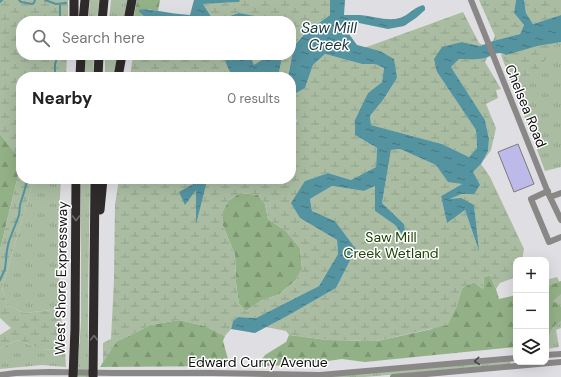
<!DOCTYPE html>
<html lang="en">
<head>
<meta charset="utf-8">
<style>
  :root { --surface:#fff; --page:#f2f2f2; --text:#222; --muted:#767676; --line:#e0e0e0 }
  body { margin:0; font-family:"DM Sans",sans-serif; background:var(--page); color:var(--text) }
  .controls { position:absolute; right:12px; bottom:12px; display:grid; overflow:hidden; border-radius:8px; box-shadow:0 4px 16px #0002 }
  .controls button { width:36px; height:36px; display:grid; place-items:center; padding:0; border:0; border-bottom:1px solid var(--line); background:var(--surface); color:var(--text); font:20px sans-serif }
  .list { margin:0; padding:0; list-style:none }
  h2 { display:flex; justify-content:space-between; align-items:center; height:52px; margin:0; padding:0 16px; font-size:17px }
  h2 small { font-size:13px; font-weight:400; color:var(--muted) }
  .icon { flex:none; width:22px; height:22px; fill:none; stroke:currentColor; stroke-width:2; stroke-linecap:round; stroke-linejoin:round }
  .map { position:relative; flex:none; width:561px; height:377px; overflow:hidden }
  .search { position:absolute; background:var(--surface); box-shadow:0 4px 16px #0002; left:16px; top:16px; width:280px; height:44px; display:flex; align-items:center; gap:10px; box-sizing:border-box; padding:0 14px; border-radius:16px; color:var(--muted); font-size:15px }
  .panel { position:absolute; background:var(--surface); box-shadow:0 4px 16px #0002; left:16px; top:72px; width:280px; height:112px; border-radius:16px }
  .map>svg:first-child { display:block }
  .grass { fill:url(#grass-tufts) }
  .forest { fill:url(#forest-firs) }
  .wetland { fill:url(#wetland-marsh); fill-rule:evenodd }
  .water { fill:url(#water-ripples) }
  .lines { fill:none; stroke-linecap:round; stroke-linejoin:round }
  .stream { stroke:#5493a0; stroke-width:2 }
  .building { fill:#bdb9e9; stroke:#79797c }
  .minor { stroke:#8a8887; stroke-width:6 }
  .highway { stroke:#2e2b2a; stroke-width:9 }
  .oneway { stroke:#6d6b6a }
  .oneway2 { stroke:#464545 }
  .labels { text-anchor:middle; stroke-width:3; stroke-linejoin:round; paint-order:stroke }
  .street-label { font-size:14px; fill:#0e0e0f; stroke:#fff }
  .park-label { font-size:14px; fill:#1d4305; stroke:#fff }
  .water-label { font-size:15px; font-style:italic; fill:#17373d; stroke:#fff }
</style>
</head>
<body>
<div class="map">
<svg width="561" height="377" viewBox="0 0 561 377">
  <defs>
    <pattern id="grass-tufts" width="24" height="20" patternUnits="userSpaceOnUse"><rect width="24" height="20" fill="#aabda2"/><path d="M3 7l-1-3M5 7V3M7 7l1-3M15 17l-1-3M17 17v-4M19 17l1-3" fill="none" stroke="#91a18a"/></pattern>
    <pattern id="forest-firs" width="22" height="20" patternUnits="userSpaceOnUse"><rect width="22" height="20" fill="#93b187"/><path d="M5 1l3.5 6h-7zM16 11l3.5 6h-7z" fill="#7e9773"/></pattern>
    <pattern id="wetland-marsh" width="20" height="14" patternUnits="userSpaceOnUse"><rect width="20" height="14" fill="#aabda2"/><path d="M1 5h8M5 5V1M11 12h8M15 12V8" fill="none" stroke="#91a18a"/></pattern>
    <pattern id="water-ripples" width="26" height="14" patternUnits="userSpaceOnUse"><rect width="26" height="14" fill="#5493a0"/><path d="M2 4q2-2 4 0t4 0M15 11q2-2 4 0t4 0" fill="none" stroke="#447681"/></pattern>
  </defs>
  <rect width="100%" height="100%" fill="#dfdee2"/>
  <path class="grass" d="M90,0H99L97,21H88Z
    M111,0H131L126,21H109Z
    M561,31V167L545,171L501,55Z
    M85,55H94L93,77H84Z
    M105,55H119L116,77H105Z
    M34,179H61L58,231L60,309L24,313L7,305L2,288Z
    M81,179H90L88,291V377H78V362L81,323Z
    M557,277L561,285V328L556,330L559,347L546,349V280Z
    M18,340L40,349L65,350L66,367L42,365L0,369V348Z
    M510,361L511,362L510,364H508L365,377H320Z"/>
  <path class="forest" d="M137,0H160L158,11L148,9L139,12L142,15L150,20L149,21H133Z
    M0,134L21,160V163L0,250Z
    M240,193L258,195L265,204L268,219L286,231L300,248L302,269L295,281L278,295L262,300L246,311L239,304L236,283L235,255L223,226V211L228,201Z
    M490,275L496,289L499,299L516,295V347L365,362L342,359L300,365L257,366L265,355L286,342L289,335L328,340L377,341L432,329L456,308L462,288L474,282L483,289L484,277Z
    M561,281V294L553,301L561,307V321C550,327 549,333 548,344H546V287Z
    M179,320L205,326L225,336L223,341L230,366L100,367L106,357L117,341L133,334L150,325Z"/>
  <path class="wetland" d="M0,0H68V21H21V55H67L66,77H21V160L0,134Z
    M240,0H330V15L305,32L294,46L288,77H278L282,58L254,65L250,55H291V21H259L260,18L239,13L214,21L203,4L238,2Z
    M479,0H516L514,13L524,25L520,34L493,41L495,36Z
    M524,0H561V15L533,24L526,13Z
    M463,12L479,43L483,45L480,46L462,42L437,72L476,130L477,148L469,157L442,144L371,125L370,116L383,100L397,78L364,48Z
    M556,43L519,102L503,55L498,52Z
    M325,54L362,64H375L384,68L382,82L368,93L355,135L377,148L376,167L351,180L328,173L305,181L300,218L337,240L338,254L319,286L256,318L238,317L233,321L231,329L225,336L205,326L179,320L150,325L133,334L117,341L103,363V343L111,339L114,279L115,205L119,179H202L196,190V221L207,180L215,179H291V124L297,121L291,106V96L305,88L313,65ZM240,193L258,195L265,204L268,219L286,231L300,248L302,269L295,281L278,295L262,300L246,311L239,304L236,283L235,255L223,226V211L228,201Z
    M134,55H229L225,61L232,77H130L132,62Z
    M488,56L485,62L501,89L496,90L498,98L486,104L496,128L491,150L481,164L490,177L524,249L522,260H516V277L500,283L496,289L490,275L484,277L483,289L474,282L462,288L456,308L448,325L377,341L328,340L289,335L286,331L266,327L336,288L356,249L335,221L312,211L310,199L332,186L364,191L375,186V211L395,225L407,240L404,224L382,203L391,150L400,149L436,165L448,181L462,184L441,196L447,222L465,210L478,248L474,205L449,200L461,193L474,194L473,172L481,164L488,151L489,139L485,120L451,67L458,59L484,58Z
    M21,163V179H34L2,288L7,305L24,313L60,309L65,350L40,349L18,340L0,348V335L11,328L0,318V250Z"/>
  <path class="water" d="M194,0H240L239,2L203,4L214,21L239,13L260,17L259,21H160C150,20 146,19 139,12V10C146,8 152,10 159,11C169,13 179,14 190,15Z
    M330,0H345L344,15C350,15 355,15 360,15C372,16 383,20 395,19C407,18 412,8 423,5L425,7V10L416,18L404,26L388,29L359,23L343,26L357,45L380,51L394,59L397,78L383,100L370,116L371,125L442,144L469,157L477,148L476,130L437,72L434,59L442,47L462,42L480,46L493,41L520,34L524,25L514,13L516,0H524L526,13L533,24L561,15V42L537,46L506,55C498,50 493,56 485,58C478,60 466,59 459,59L451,67L485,120L489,139L488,151L481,164L473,172L480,185L474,194H461L450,199L461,198L474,205L479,251L465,210L447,223L441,196L462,184L448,182L436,165L400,149L391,150L382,203L404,224L407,241L395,225L375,211V186L364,191L332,186L310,199L312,211L335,221L356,249L336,288L287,316L255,333L231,329L233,321L238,317L256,318L319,286L338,254L337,240L300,218L291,203L305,181L328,173L351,180L376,167L377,148L355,135V120L368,93L382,82L384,68L375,64H362L325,54L313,65L305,88L291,96V77H288L294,46L306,32L330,15Z
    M229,55H250L254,65L262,60L282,58L278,77H232L225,61Z
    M202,179H215L207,181L196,224V190L185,205L179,192Z"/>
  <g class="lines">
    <path class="stream" d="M19,0L21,2L32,4L34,3L35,0
      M45,0L56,4L66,3
      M0,2L2,0
      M60,4V21
      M55,77V64L58,55
      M0,280L5,269L7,250L9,241L19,215L20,205L28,179"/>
  </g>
  <path class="building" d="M518,144L534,184L514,192L498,152Z"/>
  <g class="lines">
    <path class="minor" d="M471,0L549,195L561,220
      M548,191L531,199L549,242L561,237
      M550,197L561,193
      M546,355L561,354
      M0,375L16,373L49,372L114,373H212L320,375L516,358
      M393,377L561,362"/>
    <path class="highway" d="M74,0V21
      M83,21L85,0
      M102,21L104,0
      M128,21L132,0
      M80,77L81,55
      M98,77L99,55
      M118,77L122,55
      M100,210L103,179
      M73,377L75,329L76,179
      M93,377L95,179"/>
  </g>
  <defs><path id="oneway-chevron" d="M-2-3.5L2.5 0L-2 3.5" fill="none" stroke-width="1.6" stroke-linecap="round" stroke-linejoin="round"/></defs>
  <g class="oneway">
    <use href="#oneway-chevron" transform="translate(76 218) rotate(90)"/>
    <use href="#oneway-chevron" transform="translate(94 338) rotate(-89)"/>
  </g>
  <use class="oneway2" href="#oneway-chevron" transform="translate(477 361) rotate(175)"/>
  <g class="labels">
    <g class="street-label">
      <text transform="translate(526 106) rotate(68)" y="5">Chelsea Road</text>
      <text transform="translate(61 278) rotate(-89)" y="5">West Shore Expressway</text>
      <text x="258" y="367">Edward Curry Avenue</text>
    </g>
    <g class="park-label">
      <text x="391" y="242">Saw Mill<tspan x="391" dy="16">Creek Wetland</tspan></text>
    </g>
    <g class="water-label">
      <text x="329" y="33">Saw Mill<tspan x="329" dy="17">Creek</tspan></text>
    </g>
  </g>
</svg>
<div class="controls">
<button>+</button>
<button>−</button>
<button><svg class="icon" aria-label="layers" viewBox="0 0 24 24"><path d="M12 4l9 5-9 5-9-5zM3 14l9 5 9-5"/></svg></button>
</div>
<div class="search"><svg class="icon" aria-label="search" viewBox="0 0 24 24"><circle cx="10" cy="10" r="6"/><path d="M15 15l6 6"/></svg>Search here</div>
<section class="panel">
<h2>Nearby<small>0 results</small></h2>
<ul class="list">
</ul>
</section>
</div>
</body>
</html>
